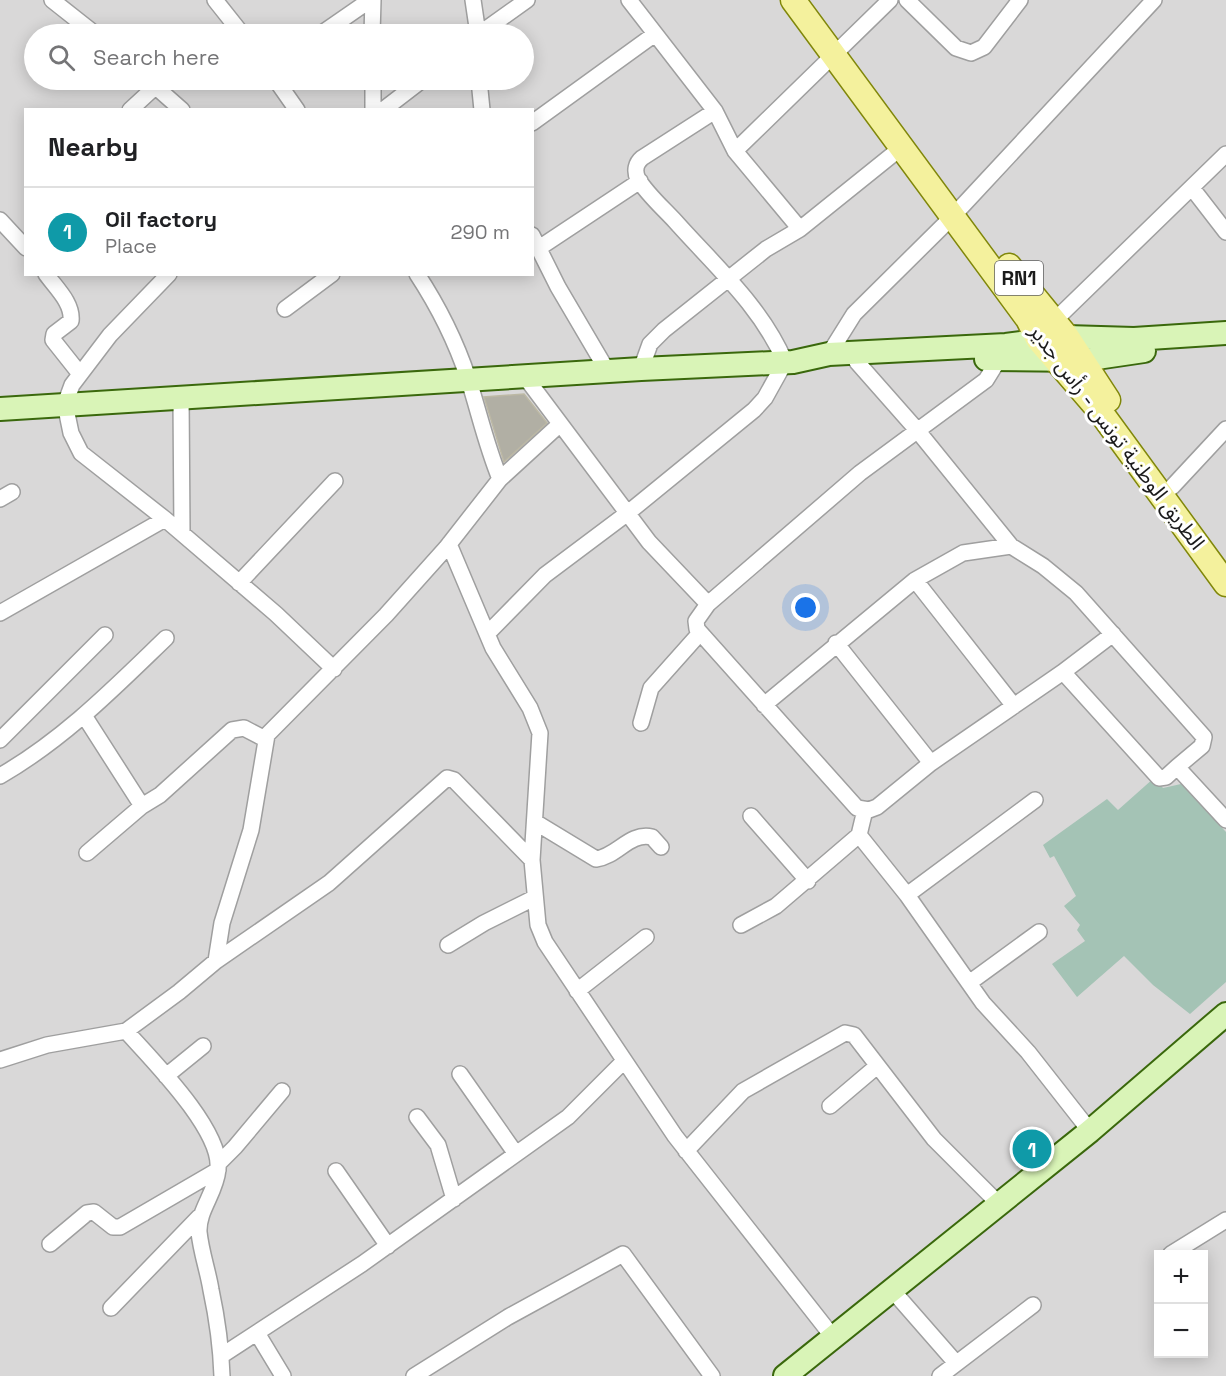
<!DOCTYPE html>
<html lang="en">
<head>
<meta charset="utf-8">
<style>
  :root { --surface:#fff; --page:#f2f2f2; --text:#202124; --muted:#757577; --line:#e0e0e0; --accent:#b8510e }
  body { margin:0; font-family:"Space Grotesk","Noto Sans Arabic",sans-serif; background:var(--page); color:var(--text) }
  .controls { position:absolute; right:18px; bottom:18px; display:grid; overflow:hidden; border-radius:0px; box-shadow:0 3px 15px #0003 }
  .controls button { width:54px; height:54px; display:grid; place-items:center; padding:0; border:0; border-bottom:2px solid var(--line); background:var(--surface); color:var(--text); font:30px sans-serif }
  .you { position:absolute; left:806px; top:608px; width:21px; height:21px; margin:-15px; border:4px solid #fff; border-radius:50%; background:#1a73e8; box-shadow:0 0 0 9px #1a73e833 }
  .badge { display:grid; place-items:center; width:39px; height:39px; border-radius:50%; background:var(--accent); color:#fff; font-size:20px; font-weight:700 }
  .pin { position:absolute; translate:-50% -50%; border:3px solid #fff; box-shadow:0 2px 6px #0006 }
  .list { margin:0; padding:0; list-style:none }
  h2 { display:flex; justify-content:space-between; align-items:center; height:78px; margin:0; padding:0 24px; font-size:26px }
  h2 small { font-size:20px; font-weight:400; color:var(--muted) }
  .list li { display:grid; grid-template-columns:39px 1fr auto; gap:18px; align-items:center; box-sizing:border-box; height:90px; padding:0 24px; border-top:2px solid var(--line) }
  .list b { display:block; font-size:22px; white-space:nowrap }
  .list p { margin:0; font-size:20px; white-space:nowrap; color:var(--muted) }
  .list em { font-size:20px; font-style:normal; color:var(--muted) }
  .icon { flex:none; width:33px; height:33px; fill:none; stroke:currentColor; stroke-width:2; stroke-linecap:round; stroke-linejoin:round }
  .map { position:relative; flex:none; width:1226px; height:1376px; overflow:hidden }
  .search { position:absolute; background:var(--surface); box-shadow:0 3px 15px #0003; left:24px; top:24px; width:510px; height:66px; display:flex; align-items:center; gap:15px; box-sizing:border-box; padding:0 21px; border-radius:33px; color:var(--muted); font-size:22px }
  .panel { position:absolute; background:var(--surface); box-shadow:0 3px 15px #0003; left:24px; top:108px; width:510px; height:168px; border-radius:0px }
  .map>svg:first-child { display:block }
  .residential { fill:#d9d8d8; fill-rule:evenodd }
  .cemetery { fill:#a4c3b5 }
  .building { fill:#b1afa4; stroke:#bcb8a4; stroke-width:1.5 }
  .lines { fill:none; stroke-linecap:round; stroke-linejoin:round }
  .street-casing { stroke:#9f9f9f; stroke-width:18 }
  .secondary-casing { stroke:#3a680c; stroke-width:26 }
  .primary-casing { stroke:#80870a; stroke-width:27 }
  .street { stroke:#fff; stroke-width:15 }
  .secondary { stroke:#d9f4b7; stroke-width:22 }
  .primary { stroke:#f4f19d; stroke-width:24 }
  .labels { text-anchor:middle; stroke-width:6; stroke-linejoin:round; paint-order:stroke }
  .shield { fill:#fff; stroke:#5f5f5f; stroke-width:1.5 }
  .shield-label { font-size:20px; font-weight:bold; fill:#1b1b1b }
  .street-label { font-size:21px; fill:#1b1b1b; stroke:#fff }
</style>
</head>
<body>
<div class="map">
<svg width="1226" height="1376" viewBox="0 0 1226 1376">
  <rect width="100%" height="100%" fill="#ebece1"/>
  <path class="residential" d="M0,0H1226V1376H0ZM34,34H524V80H34ZM26,110H532V274H26ZM1158,1254H1204V1354H1158Z"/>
  <path class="cemetery" d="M1154,778L1163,788L1181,784L1226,832V982L1190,1014L1153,985L1124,956L1077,997L1052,964L1085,941L1077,930L1080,925L1064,906L1076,896L1054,856L1050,858L1043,845L1107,799L1118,810Z"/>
  <path class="building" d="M524,394L547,423L504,462L484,397Z"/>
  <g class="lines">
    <defs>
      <path id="street" d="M52,0L95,34
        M215,0L242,34
        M473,0L478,34
        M629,0L715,111L735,151L800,229
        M907,0L956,48L971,53L984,47L1020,0
        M321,34L370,0
        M372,34L373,0
        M479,34L527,0
        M148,80L182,110
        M276,80L297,110
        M373,80V110
        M479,80L482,110
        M130,110L156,86
        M383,110L422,80
        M532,123L655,34
        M735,151L890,0
        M1192,188L1226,232
        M0,220L26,248
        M532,235L558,287L608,372
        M539,248L640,181
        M46,274C56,288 73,303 71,321L54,334L53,340L80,374
        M417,274C438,306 456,342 468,378C479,412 486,445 500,479
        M285,309L332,274
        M1053,322L1226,154
        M829,354L854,314L953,216L1154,0
        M641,369L650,344L664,330L766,249L800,229L902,147
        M526,378L649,542L708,604L696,621L697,629L857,808L869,810L877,807L931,763L1063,672
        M181,397L182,533
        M1172,487L1226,429
        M0,499L12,492
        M165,519L276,614L334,669
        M449,544L493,648L530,708L540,733L532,860L538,925L545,942L675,1136L833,1337
        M1011,546L1043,566L1076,593L1204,737L1202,746L1177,767L1226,820
        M915,580L1014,706
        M239,583L335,481
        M708,604L860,473L986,380L999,359
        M0,613L165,519L81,453L71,433L65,404L72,385L110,335L169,274
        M488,633L545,575L629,512L754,410L765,398L785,362C761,306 715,266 675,221C663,208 647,194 638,179C634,171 636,163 642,158L715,111
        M1113,634L1063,672L1159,778L1166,777L1177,767
        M836,643L931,763
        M764,705L915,580L963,553L1011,546L917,430L857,362
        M85,717L142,806L160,795L232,730L244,728L265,739
        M641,723L651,688L700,633
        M0,740L105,635
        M0,776C64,739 113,689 166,638
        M865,810L859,835L907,895L983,1003L1028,1052L1090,1131
        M751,816L808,881
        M535,822L596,859C618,856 629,832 652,837L661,847
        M87,853L142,806
        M907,895L1035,800
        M741,925L776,906L859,835
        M448,945L484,923L534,898
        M216,961L329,883L447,778L454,780L532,860
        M969,983L1039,932
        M577,991L646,937
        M126,1031C152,1060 222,1130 218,1169C216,1193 198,1210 199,1232C201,1252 208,1271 211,1290C217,1318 221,1347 222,1376
        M0,1060L47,1045L126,1031L179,992L216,961L222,923L251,830L267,735L386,615L446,548L500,479L559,425
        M460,1074L516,1154
        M166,1076L203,1046
        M830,1106L876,1067
        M417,1117L438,1145L454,1199
        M686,1151L743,1091L845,1033L854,1035L934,1139L999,1204
        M219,1163L235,1147L282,1091
        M336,1171L388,1246
        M50,1244L87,1213L94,1212L113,1227H120L218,1170
        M1171,1254L1226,1220
        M893,1291L956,1363
        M111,1308L199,1217
        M257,1333L283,1376
        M221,1356L362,1264L568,1117L624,1061
        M414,1376L508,1317L623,1254L712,1376
        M940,1376L1033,1305"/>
      <path id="secondary" d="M986,359L1083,360L1144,351
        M0,409L641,369L793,362L829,354L1006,345L1067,337L1134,339L1226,333
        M785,1376L1090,1131L1226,1014"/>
      <path id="primary" d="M793,0L1028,319L1038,339L1099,410L1226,584
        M1009,266L1067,337L1108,400"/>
    </defs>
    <use href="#street" class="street-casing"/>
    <use href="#secondary" class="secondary-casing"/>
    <use href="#primary" class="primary-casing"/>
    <use href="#street" class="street"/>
    <use href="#secondary" class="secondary"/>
    <use href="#primary" class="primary"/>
  </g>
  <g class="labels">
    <rect class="shield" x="995" y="261" width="48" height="34" rx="4.5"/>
    <g class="shield-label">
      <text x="1019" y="285">RN1</text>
    </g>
    <g class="street-label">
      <text transform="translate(1117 437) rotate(53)" y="7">الطريق الوطنية تونس - رأس جدير</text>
    </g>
  </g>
</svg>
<div class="controls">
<button>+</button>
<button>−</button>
</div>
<div class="you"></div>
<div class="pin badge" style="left:1032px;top:1149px;background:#0f9aa8">1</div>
<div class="search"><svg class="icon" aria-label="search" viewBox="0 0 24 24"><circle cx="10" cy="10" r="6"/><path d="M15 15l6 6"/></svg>Search here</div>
<section class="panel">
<h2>Nearby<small></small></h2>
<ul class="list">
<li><span class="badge" style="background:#0f9aa8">1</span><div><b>Oil factory</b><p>Place</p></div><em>290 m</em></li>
</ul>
</section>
</div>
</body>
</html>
